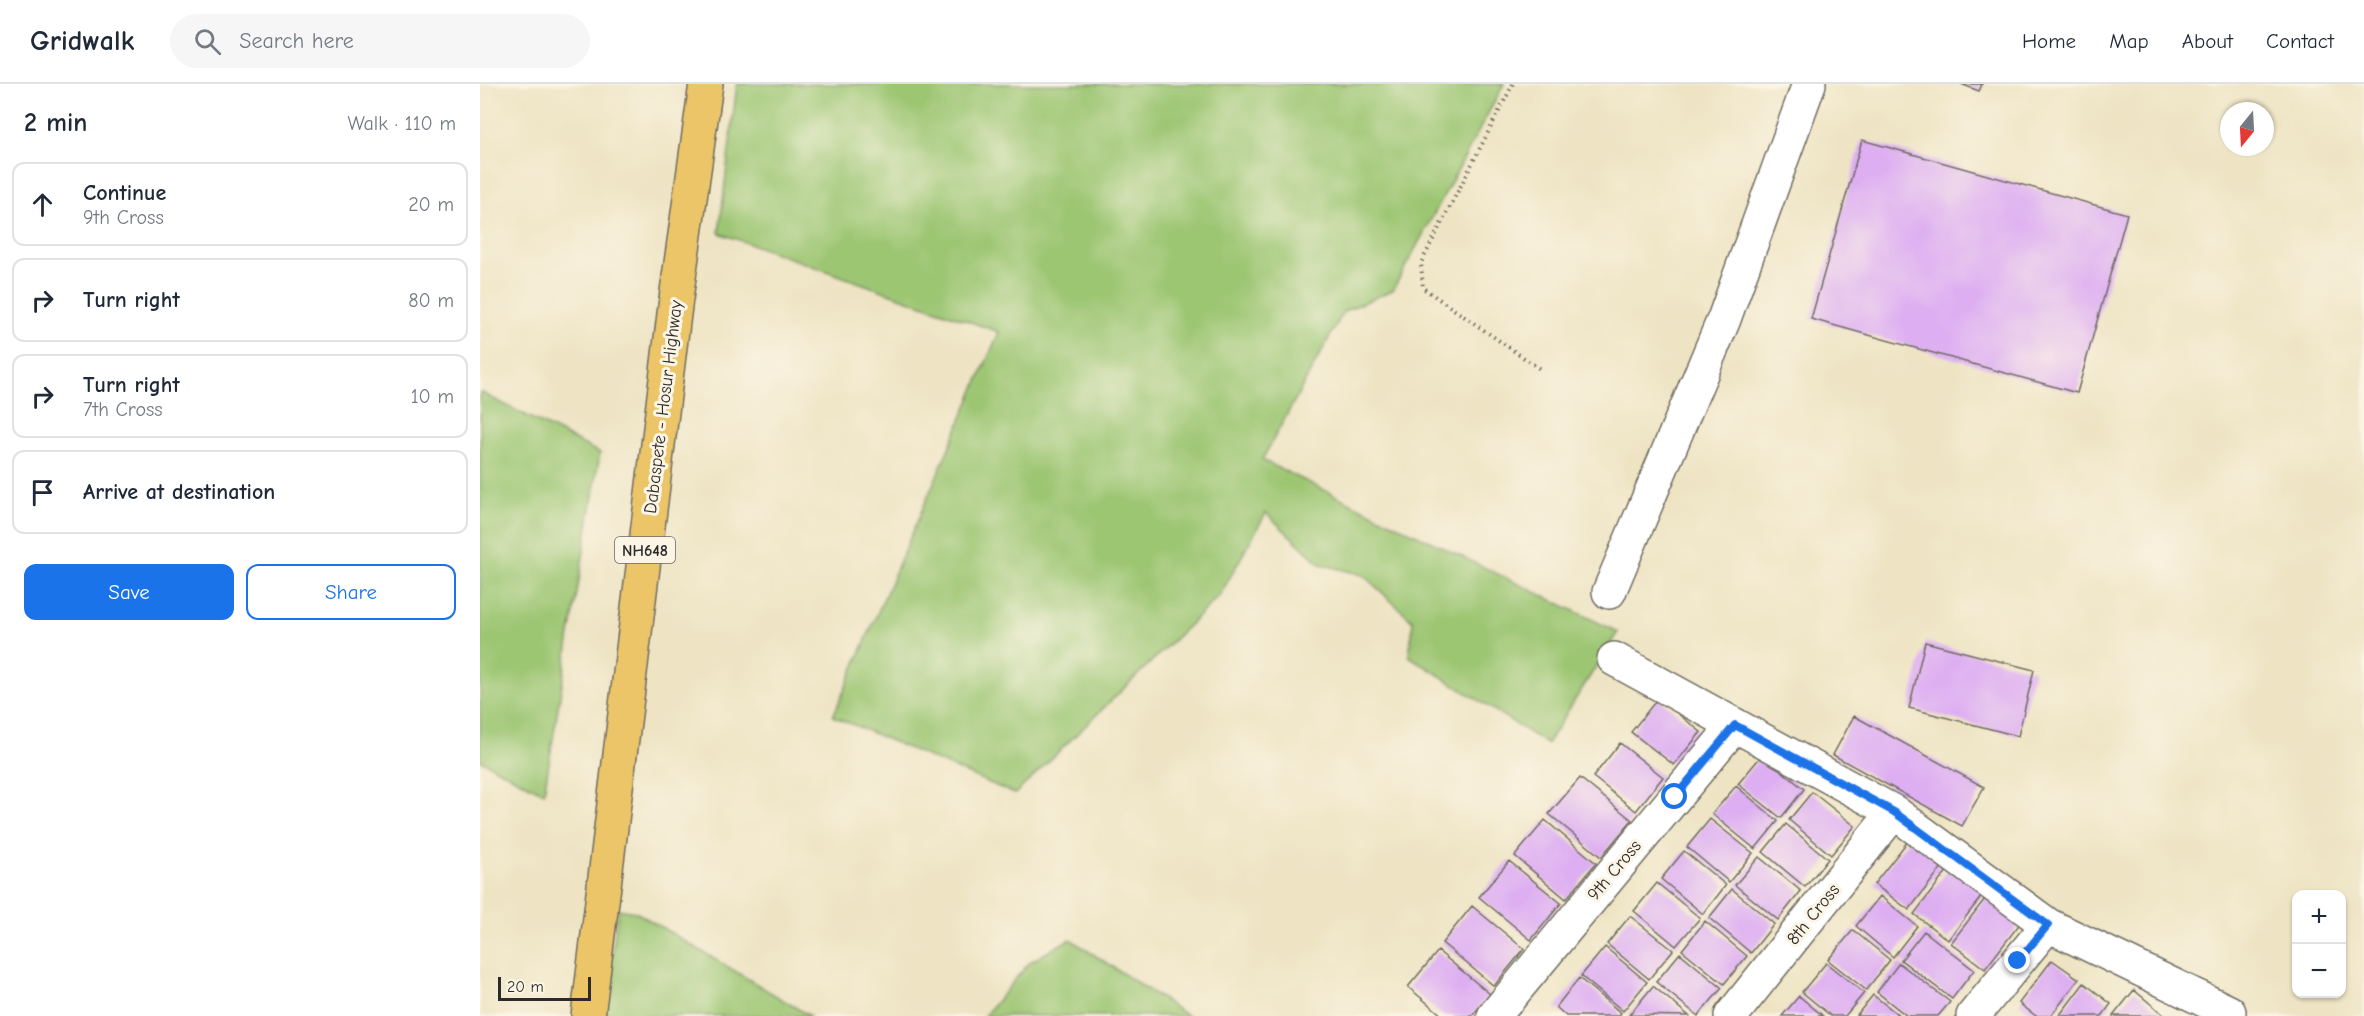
<!DOCTYPE html>
<html lang="en">
<head>
<meta charset="utf-8">
<style>
  :root { --surface:#fff; --page:#f6f6f7; --text:#1f2937; --muted:#747a83; --line:#e0e1e3; --accent:#1a73e8 }
  body { margin:0; font-family:"Comic Neue",sans-serif; background:var(--page); color:var(--text) }
  .controls { position:absolute; right:18px; bottom:18px; display:grid; overflow:hidden; border-radius:12px; box-shadow:0 2px 4px #0004 }
  .controls button { width:54px; height:54px; display:grid; place-items:center; padding:0; border:0; border-bottom:2px solid var(--line); background:var(--surface); color:var(--text); font:30px sans-serif }
  .compass { position:absolute; left:1740px; top:18px; width:54px; height:54px; border-radius:50%; background:var(--surface); box-shadow:0 2px 4px #0004; rotate:198deg }
  .scale { position:absolute; left:18px; bottom:15px; width:93px; box-sizing:border-box; padding-left:6px; border:3px solid #2b2b2b; border-top:0; font-size:16px; line-height:21px; white-space:nowrap; color:#2b2b2b; -webkit-text-stroke:4px #fcf5e5; paint-order:stroke }
  .stop { position:absolute; width:18px; height:18px; margin:-14px; border:4px solid #1a73e8; border-radius:50%; background:#fff }
  .stop.end { background:#1a73e8; border-color:#fff; box-shadow:0 2px 6px #0008 }
  .list { margin:0; padding:0; list-style:none }
  h2 { display:flex; justify-content:space-between; align-items:center; height:78px; margin:0; padding:0 24px; font-size:26px }
  h2 small { font-size:20px; font-weight:400; color:var(--muted) }
  .list li { display:grid; grid-template-columns:39px 1fr auto; gap:18px; align-items:center; box-sizing:border-box; height:84px; margin:0 12px 12px; padding:0 12px; border:2px solid var(--line); border-radius:12px }
  .list b { display:block; font-size:22px; white-space:nowrap }
  .list p { margin:0; font-size:20px; white-space:nowrap; color:var(--muted) }
  .list em { font-size:20px; font-style:normal; color:var(--muted) }
  .actions { display:flex; gap:12px; padding:18px 24px }
  .actions a { flex:1; padding:14px 0; border:2px solid var(--accent); border-radius:12px; text-align:center; font-size:21px; color:var(--accent) }
  .actions .main { background:var(--accent); color:#fff }
  .icon { flex:none; width:33px; height:33px; fill:none; stroke:currentColor; stroke-width:2; stroke-linecap:round; stroke-linejoin:round }
  .map { position:relative; flex:none; width:1884px; height:932px; overflow:hidden }
  header { display:flex; align-items:center; gap:36px; box-sizing:border-box; height:84px; padding:0 30px; background:var(--surface); border-bottom:2px solid var(--line) }
  header strong { font-size:28px }
  nav { display:flex; gap:33px; margin-inline-start:auto; font-size:21px }
  .search { width:420px; height:54px; background:var(--page); display:flex; align-items:center; gap:15px; box-sizing:border-box; padding:0 21px; border-radius:33px; color:var(--muted); font-size:22px }
  main { display:flex }
  aside { flex:1; background:var(--surface) }
  .map>svg:first-child { display:block }
  .green { fill:#9dc673; stroke:#64784f; stroke-width:1.5 }
  .building { fill:#ddaef2 }
  .lines { fill:none; stroke-linecap:round; stroke-linejoin:round }
  .minor-casing { stroke:#6f6c61; stroke-width:36 }
  .highway-casing { stroke:#6f6c61; stroke-width:36 }
  .path { stroke:#6f6c61; stroke-width:4; stroke-dasharray:1.5 4.5; stroke-linecap:butt }
  .minor { stroke:#fff; stroke-width:33 }
  .highway { stroke:#ecc569; stroke-width:33 }
  .route { stroke:#1a73e8; stroke-width:8 }
  .labels { text-anchor:middle; stroke-width:6; stroke-linejoin:round; paint-order:stroke }
  .shield { fill:#fcf5e5; stroke:#6a6863; stroke-width:1.5 }
  .shield-label { font-size:16px; font-weight:bold; fill:#2b2b2b }
  .street-label { font-size:18px; fill:#2b2b2b; stroke:#fcf5e5 }
</style>
</head>
<body>
<header>
<strong>Gridwalk</strong>
<div class="search"><svg class="icon" aria-label="search" viewBox="0 0 24 24"><circle cx="10" cy="10" r="6"/><path d="M15 15l6 6"/></svg>Search here</div>
<nav><a>Home</a><a>Map</a><a>About</a><a>Contact</a></nav>
</header>
<main>
<aside>
<h2>2 min<small>Walk · 110 m</small></h2>
<ul class="list">
<li><svg class="icon" aria-label="ahead" viewBox="0 0 24 24"><path d="M12 20V5M6 11l6-6 6 6"/></svg><div><b>Continue</b><p>9th Cross</p></div><em>20 m</em></li>
<li><svg class="icon" aria-label="right" viewBox="0 0 24 24"><path d="M7 20v-9h11M14 6l5 5-5 5"/></svg><div><b>Turn right</b></div><em>80 m</em></li>
<li><svg class="icon" aria-label="right" viewBox="0 0 24 24"><path d="M7 20v-9h11M14 6l5 5-5 5"/></svg><div><b>Turn right</b><p>7th Cross</p></div><em>10 m</em></li>
<li><svg class="icon" aria-label="arrive" viewBox="0 0 24 24"><path d="M6 21V4h12l-3 4 3 4H6"/></svg><div><b>Arrive at destination</b></div></li>
</ul>
<div class="actions"><a class="main">Save</a><a>Share</a></div>
</aside>
<div class="map">
<svg width="1884" height="932" viewBox="0 0 1884 932">
  <rect width="100%" height="100%" fill="#fcf5e5"/>
  <filter id="ink" filterUnits="userSpaceOnUse"><feTurbulence type="fractalNoise" baseFrequency=".0167" numOctaves="2"/><feDisplacementMap in="SourceGraphic" scale="12" xChannelSelector="R" yChannelSelector="G"/><feConvolveMatrix kernelMatrix="1 2 1 2 8 2 1 2 1" color-interpolation-filters="sRGB"/></filter>
  <filter id="wash" filterUnits="userSpaceOnUse"><feTurbulence type="fractalNoise" baseFrequency=".008" numOctaves="4" result="noise"/><feDisplacementMap in="SourceGraphic" scale="24" xChannelSelector="R" yChannelSelector="G"/><feGaussianBlur stdDeviation="1.35" result="paint"/><feColorMatrix in="noise" values="0 0 0 0 0 0 0 0 0 0 0 0 0 0 0 0 0 1.4 0 .05"/><feComposite in="paint" operator="in"/></filter>
  <g filter="url(#wash)">
    <rect width="100%" height="100%" fill="#eee4c4"/>
    <path class="green" d="M257,0H1024L913,206L864,227L782,376L1138,548L1067,660L929,572L933,537L883,491L840,480L786,429L740,511L535,710L353,632L519,248L239,149Z
      M0,308L120,369L64,709L0,676Z
      M138,825L156,828L330,932H124Z
      M590,855L708,932H504L550,878Z"/>
    <g id="blocks">
      <path class="building" d="M1481,0H1502L1499,7Z
        M1382,56L1647,130L1597,309L1331,235Z
        M1445,558L1554,586L1538,652L1429,624Z
        M1178,614L1221,648L1194,681L1151,648Z
        M1374,632L1504,703L1482,742L1353,671Z
        M1140,659L1183,693L1156,727L1113,693Z
        M1282,671L1324,705L1301,734L1258,700Z
        M1100,694L1152,736L1121,773L1069,730Z
        M1256,702L1298,737L1275,765L1232,730Z
        M1332,708L1375,742L1351,771L1309,736Z
        M1230,735L1273,769L1249,798L1207,763Z
        M1065,736L1116,779L1086,815L1035,772Z
        M1306,740L1348,775L1325,803L1283,768Z
        M1435,748L1469,774L1429,826L1394,800Z
        M1204,767L1246,801L1223,830L1181,795Z
        M1279,773L1321,807L1298,836L1255,801Z
        M1029,777L1081,819L1051,856L999,813Z
        M1474,778L1508,804L1468,856L1434,830Z
        M1177,799L1220,834L1196,862L1154,827Z
        M1252,805L1294,840L1271,869L1229,834Z
        M1511,807L1545,833L1505,885L1471,859Z
        M1400,812L1437,842L1413,873L1376,842Z
        M992,822L1044,865L1014,902L962,859Z
        M1150,832L1193,866L1169,895L1127,860Z
        M1225,837L1267,872L1244,900L1202,866Z
        M1373,846L1410,876L1386,906L1348,876Z
        M1444,847L1494,886L1472,915L1421,876Z
        M1125,863L1167,898L1143,927L1101,892Z
        M958,867L1010,910L992,932H963L928,903Z
        M1200,869L1242,904L1218,932L1176,898Z
        M1572,876L1599,895L1571,932H1556L1539,919Z
        M1346,879L1384,909L1365,932H1351L1322,908Z
        M1419,879L1470,918L1458,932H1427L1397,908Z
        M1099,894L1141,929L1139,932H1086L1076,923Z
        M1604,899L1631,920L1622,932H1579Z
        M1173,902L1209,932L1149,931Z
        M1654,906L1685,932H1633Z
        M1393,911L1420,932H1376Z
        M1319,912L1343,932H1302Z"/>
    </g>
  </g>
  <g filter="url(#ink)">
    <use href="#blocks" fill-opacity="0" stroke="#6f6c61" stroke-width="1.5"/>
    <g class="lines">
      <defs>
        <path id="minor" d="M1129,508L1244,235L1329,0
          M1134,575L1414,728L1568,841L1749,928L1745,932
          M1014,932L1255,641
          M1251,932L1414,728
          M1493,932L1568,841"/>
        <path id="highway" d="M108,932L195,222L226,0"/>
      </defs>
      <use href="#minor" class="minor-casing"/>
      <use href="#highway" class="highway-casing"/>
      <path class="path" d="M1033,0L941,179L943,204L1060,285"/>
      <use href="#minor" class="minor"/>
      <use href="#highway" class="highway"/>
    </g>
  </g>
  <g class="lines" filter="url(#ink)">
    <path class="route" d="M1195,713L1255,641L1414,728L1568,841L1538,877"/>
  </g>
  <g class="labels">
    <rect class="shield" x="135" y="453" width="60" height="26" rx="4.5"/>
    <g class="shield-label">
      <text x="165" y="472">NH648</text>
    </g>
    <g class="street-label">
      <text transform="translate(183 323) rotate(-83)" y="6">Dabaspete - Hosur Highway</text>
      <text transform="translate(1134 786) rotate(-50)" y="6">9th Cross</text>
      <text transform="translate(1333 830) rotate(-51)" y="6">8th Cross</text>
    </g>
  </g>
</svg>
<div class="controls">
<button>+</button>
<button>−</button>
</div>
<svg class="compass" viewBox="-18 -18 36 36"><path d="M0-13l5 13h-10z" fill="#e53935"/><path d="M0 13l5-13h-10z" fill="#747a83"/></svg>
<div class="scale">20 m</div>
<div class="stop" style="left:1195px;top:713px"></div>
<div class="stop end" style="left:1538px;top:877px"></div>
</div>
</main>
</body>
</html>
